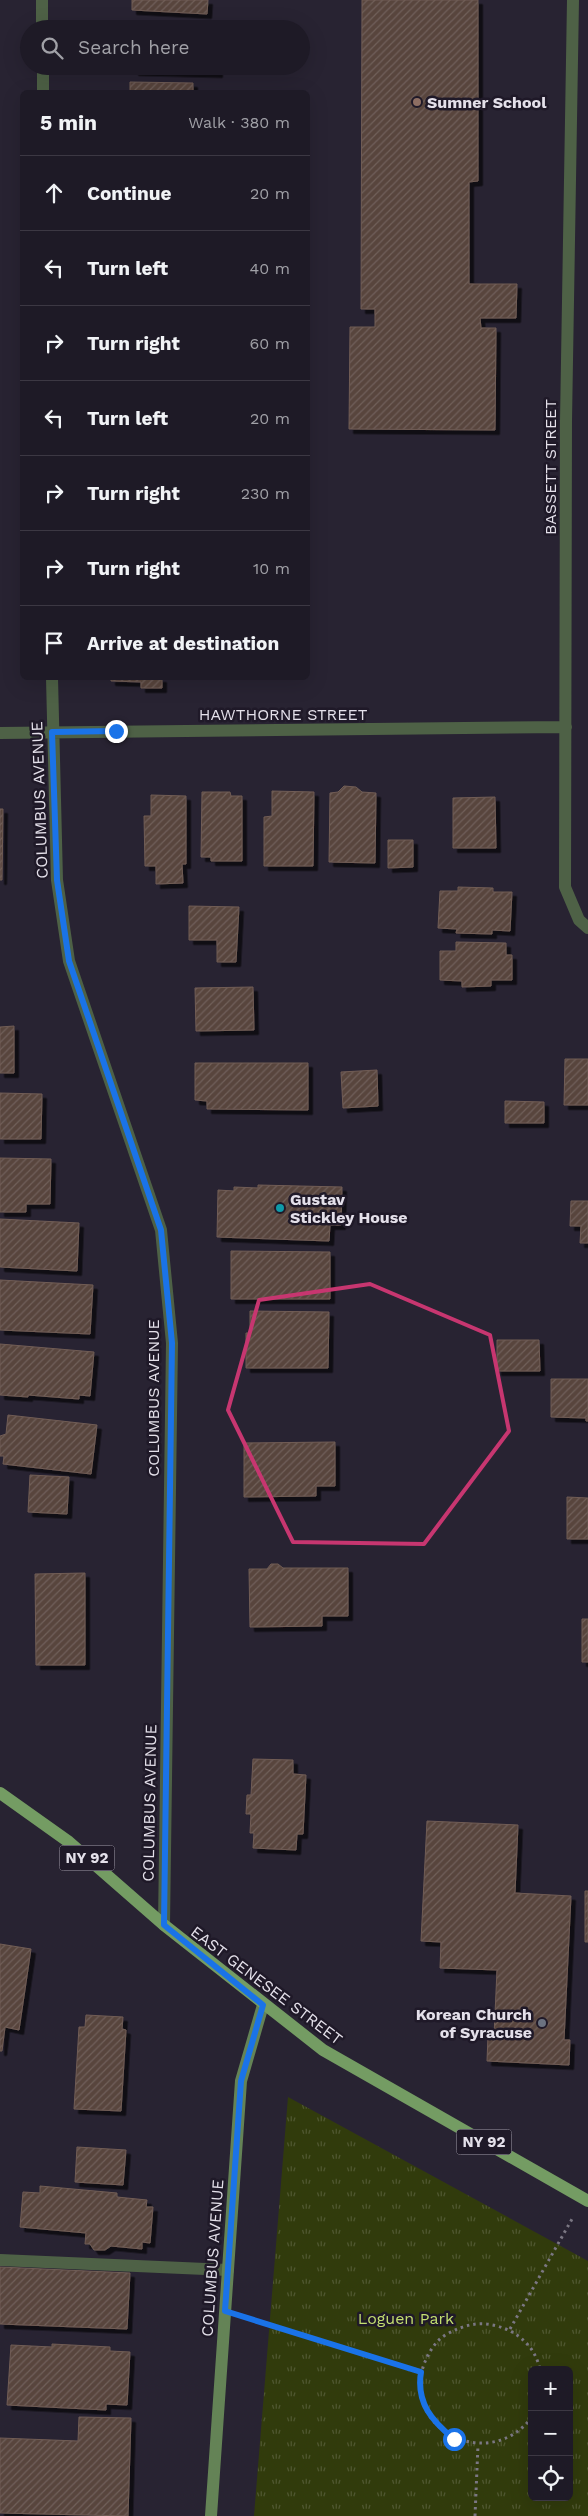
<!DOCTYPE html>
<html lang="en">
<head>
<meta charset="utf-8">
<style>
  :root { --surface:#1e1a26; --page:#2b2732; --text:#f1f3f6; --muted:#a1a1a7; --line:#3c3843 }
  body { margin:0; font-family:"Work Sans",sans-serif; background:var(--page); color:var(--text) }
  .controls { position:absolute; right:15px; bottom:15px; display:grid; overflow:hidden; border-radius:8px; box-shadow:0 5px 20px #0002 }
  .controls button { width:45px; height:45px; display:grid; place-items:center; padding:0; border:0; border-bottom:1px solid var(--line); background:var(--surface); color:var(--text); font:25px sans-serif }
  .stop { position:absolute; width:15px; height:15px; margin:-11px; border:4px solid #1a73e8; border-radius:50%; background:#fff }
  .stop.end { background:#1a73e8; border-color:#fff; box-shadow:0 1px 5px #0008 }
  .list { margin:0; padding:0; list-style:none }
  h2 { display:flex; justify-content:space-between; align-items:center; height:65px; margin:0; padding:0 20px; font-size:21px }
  h2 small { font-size:16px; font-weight:400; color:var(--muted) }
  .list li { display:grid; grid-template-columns:32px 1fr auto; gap:15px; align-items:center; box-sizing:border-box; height:75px; padding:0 20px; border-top:1px solid var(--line) }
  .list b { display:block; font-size:19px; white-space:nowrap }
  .list em { font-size:16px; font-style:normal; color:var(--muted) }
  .icon { flex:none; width:28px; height:28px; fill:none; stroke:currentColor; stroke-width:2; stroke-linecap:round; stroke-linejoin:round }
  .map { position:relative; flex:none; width:588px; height:2516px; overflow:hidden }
  .search { position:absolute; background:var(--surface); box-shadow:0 5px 20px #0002; left:20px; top:20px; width:290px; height:55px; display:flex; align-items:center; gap:12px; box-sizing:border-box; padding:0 18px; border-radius:28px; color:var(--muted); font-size:19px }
  .panel { position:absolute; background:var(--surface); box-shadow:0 5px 20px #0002; left:20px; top:90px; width:290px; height:590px; border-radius:8px }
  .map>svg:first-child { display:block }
  .park { fill:url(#park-tufts); fill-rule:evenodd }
  .building { fill:url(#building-hatch); stroke:#715d55; filter:url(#shadow) }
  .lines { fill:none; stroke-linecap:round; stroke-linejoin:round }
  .path { stroke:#7b7783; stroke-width:3; stroke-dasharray:2.5 4; stroke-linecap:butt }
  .lane { stroke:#4e6146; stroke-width:12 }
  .street { stroke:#4e6146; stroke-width:12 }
  .secondary { stroke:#648356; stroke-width:12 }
  .primary { stroke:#749c63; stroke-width:12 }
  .route { stroke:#1a73e8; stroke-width:6 }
  .marked { fill:none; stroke:#c73670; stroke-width:4; stroke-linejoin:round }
  .education-dot { fill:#8d6e63; stroke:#1f1928; stroke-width:2 }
  .culture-dot { fill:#0f9aa8; stroke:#1f1928; stroke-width:2 }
  .worship-dot { fill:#6b7280; stroke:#1f1928; stroke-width:2 }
  .labels { text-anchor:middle; stroke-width:5; stroke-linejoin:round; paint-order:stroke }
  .shield { fill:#1f1928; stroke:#a9a4b0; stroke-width:1 }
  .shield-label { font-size:15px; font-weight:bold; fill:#e4e0ea }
  .poi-label { font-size:16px; font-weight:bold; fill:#e4e0ea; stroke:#1f1928; text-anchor:start }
  .street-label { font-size:16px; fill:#e4e0ea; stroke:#1f1928 }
  .park-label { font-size:16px; fill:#c4df71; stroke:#1f1928 }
</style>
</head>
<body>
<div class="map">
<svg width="588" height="2516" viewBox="0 0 588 2516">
  <defs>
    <pattern id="park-tufts" width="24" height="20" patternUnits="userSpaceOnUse" patternTransform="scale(1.25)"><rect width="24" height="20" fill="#313b0c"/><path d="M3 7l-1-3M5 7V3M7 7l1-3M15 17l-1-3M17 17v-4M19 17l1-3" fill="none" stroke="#4f5730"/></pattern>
    <pattern id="building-hatch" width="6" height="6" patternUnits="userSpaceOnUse" patternTransform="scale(1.25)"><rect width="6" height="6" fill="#58453e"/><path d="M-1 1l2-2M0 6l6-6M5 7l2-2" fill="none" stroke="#70605a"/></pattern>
    <filter id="shadow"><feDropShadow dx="4.5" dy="4.5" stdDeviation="0" flood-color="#0009"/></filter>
  </defs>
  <rect width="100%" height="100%" fill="#282332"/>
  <path class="park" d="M288,2097L588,2261V2516H254ZM532,2370H569V2497H532Z"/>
  <path class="building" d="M132,0H208L207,14L132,10Z
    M362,0H478V181L469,182V284H517L516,318H480L481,328H496L495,430L349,429L350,327H375V309H361Z
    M134,66H218V73L134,71Z
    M130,82L193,83V92H130Z
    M111,678H162V688H141V682L111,681Z
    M344,786L356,787L362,792L376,793L375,863L329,862L330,793L338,792Z
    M272,791L314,792L313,866H264V817L272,816Z
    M202,792H230L231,796H242V861H211V857H201Z
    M151,795L186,796V864H182L183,883L156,884V866H145L144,816H151Z
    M495,797L496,848H453V798Z
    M0,809H3L2,880H0Z
    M388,840H413V867L388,868Z
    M458,887L493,888V892H512L510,931L492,930V934L456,933L457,929L438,928L440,891H458Z
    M189,906L239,907L236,962H217V940H189Z
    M456,942L506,943V955H512V980H491V986L462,987V981L440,980V951H456Z
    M253,987L254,1030L196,1031L195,988Z
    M14,1026V1073H0V1027Z
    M565,1059H588V1105H564Z
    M195,1063H308V1110L207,1109V1101L195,1100Z
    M377,1070L378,1106L343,1108L341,1072Z
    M0,1093L42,1094L41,1139H0Z
    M505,1101L544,1102V1123H505Z
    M0,1158L51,1159L50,1204H26V1212H0Z
    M258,1185L342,1187L341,1225H330L329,1241L217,1237L218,1190L234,1191V1187L258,1188Z
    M571,1201H588V1243H580L581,1226H570Z
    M0,1219L79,1223L77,1271L0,1267Z
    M231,1251L330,1252V1299H231Z
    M0,1280L93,1285L90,1334L0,1330Z
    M250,1311L329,1312L328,1368H246V1333H250Z
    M497,1340H539L540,1371H497Z
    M0,1344L94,1352L90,1396L79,1395V1399L28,1395V1397L0,1395Z
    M551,1379H588V1421H586V1418L551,1417Z
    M8,1415L97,1425L91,1474L3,1464L4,1456H0V1436L6,1434Z
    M335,1442V1486H316V1496L244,1497V1443Z
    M30,1475L69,1477L67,1514L28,1512Z
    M567,1497L588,1498V1539H567Z
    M271,1564H278L283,1568H348V1616H322V1626L250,1627L249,1569H267Z
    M85,1573V1665H36L35,1574Z
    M582,1619H588V1662H582Z
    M253,1759L293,1760V1774L306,1775L303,1834H297L296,1850L253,1848L254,1833H250L251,1814H246L247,1795H251Z
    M427,1821L518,1825L515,1893L571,1896L564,2040H570L569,2065L487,2061L488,2036H494L497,1970L440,1968L441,1942L421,1941Z
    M585,1891H588V1942H585Z
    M0,1944L31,1949L19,2030L5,2027L2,2051H0Z
    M86,2015L123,2017L122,2029L126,2030L121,2111L74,2109L79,2027H85Z
    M77,2147L126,2150L123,2185L75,2182Z
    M40,2186L117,2193V2197L147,2200L146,2207H153L150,2243L142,2242V2249L111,2246L105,2250H94L90,2244H85L86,2233L20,2227L23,2192L40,2193Z
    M0,2267L130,2273L127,2329L0,2324Z
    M52,2344L110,2347V2351L130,2352L127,2405L106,2404V2410L7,2405L11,2345L52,2347Z
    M79,2417L131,2418L128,2516L0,2513V2438L78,2441Z"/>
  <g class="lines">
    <path class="path" d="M250,2319L421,2372
      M510,2329L572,2219
      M532,2417C490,2473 401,2431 424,2364C429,2352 435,2341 447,2334C464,2325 478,2321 497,2326C519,2332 536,2348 540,2370
      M475,2516L478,2445"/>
    <path class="lane" d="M0,2260L228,2270"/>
    <path class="street" d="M42,0V29
      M573,0L566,421L565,887L579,920L588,928
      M43,66V92
      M52,678L57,880L69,961L161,1230L172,1343L164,1925
      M0,733L566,727"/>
    <path class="secondary" d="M211,2516L241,2081L263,2005"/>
    <path class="primary" d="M0,1793L69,1842L164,1925L323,2050L588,2201"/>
  </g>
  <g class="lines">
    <path class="route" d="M116,731L52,732L57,880L69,961L161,1230L172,1343L164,1925L263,2005L241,2081L225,2311L421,2372C416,2403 432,2421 454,2439"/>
  </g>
  <path class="marked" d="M370,1284L490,1335L509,1431L424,1544L293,1542L228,1410L259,1300Z"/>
  <circle class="education-dot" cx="417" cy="102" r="5"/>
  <circle class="culture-dot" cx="280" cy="1208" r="5"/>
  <circle class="worship-dot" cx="542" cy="2023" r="5"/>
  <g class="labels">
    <g class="shield">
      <rect x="59.5" y="1845.5" width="55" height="25" rx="4"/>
      <rect x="456.5" y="2129.5" width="55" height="25" rx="4"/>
    </g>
    <g class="shield-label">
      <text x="87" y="1863">NY 92</text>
      <text x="484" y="2147">NY 92</text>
    </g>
    <g class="poi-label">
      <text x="427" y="108">Sumner School</text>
      <text x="290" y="1205">Gustav<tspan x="290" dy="18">Stickley House</tspan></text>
      <text x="532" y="2020" text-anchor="end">Korean Church<tspan x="532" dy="18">of Syracuse</tspan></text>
    </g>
    <g class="street-label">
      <text transform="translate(550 467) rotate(-90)" y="6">BASSETT STREET</text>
      <text x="283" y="720">HAWTHORNE STREET</text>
      <text transform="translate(39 800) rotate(-92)" y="6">COLUMBUS AVENUE</text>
      <text transform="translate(153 1398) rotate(-90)" y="6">COLUMBUS AVENUE</text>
      <text transform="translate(149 1803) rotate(-89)" y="6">COLUMBUS AVENUE</text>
      <text transform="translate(267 1985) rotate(37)" y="6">EAST GENESEE STREET</text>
      <text transform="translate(212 2258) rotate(-86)" y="6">COLUMBUS AVENUE</text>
    </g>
    <g class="park-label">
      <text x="406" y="2324">Loguen Park</text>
    </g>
  </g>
</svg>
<div class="controls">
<button>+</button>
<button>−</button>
<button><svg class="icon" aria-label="locate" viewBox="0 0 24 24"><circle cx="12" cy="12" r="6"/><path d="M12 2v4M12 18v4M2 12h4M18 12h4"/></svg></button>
</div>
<div class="stop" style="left:454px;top:2439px"></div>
<div class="stop end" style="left:116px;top:731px"></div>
<div class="search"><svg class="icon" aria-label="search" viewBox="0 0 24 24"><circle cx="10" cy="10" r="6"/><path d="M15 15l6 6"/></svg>Search here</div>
<section class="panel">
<h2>5 min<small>Walk · 380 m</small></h2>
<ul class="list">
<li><svg class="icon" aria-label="ahead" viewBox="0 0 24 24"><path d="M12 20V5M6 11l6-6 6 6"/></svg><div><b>Continue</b></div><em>20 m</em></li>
<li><svg class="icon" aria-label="left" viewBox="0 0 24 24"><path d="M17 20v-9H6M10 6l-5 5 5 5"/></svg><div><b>Turn left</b></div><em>40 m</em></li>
<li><svg class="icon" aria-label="right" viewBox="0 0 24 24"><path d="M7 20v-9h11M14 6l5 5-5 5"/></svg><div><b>Turn right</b></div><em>60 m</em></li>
<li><svg class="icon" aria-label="left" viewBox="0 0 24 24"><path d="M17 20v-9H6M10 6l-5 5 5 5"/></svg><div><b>Turn left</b></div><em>20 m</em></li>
<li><svg class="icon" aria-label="right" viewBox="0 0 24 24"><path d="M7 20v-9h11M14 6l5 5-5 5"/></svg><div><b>Turn right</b></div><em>230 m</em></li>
<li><svg class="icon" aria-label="right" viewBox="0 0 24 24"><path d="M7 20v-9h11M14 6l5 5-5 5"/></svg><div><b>Turn right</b></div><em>10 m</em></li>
<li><svg class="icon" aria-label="arrive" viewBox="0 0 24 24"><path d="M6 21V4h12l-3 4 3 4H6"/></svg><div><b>Arrive at destination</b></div></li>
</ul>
</section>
</div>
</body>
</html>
